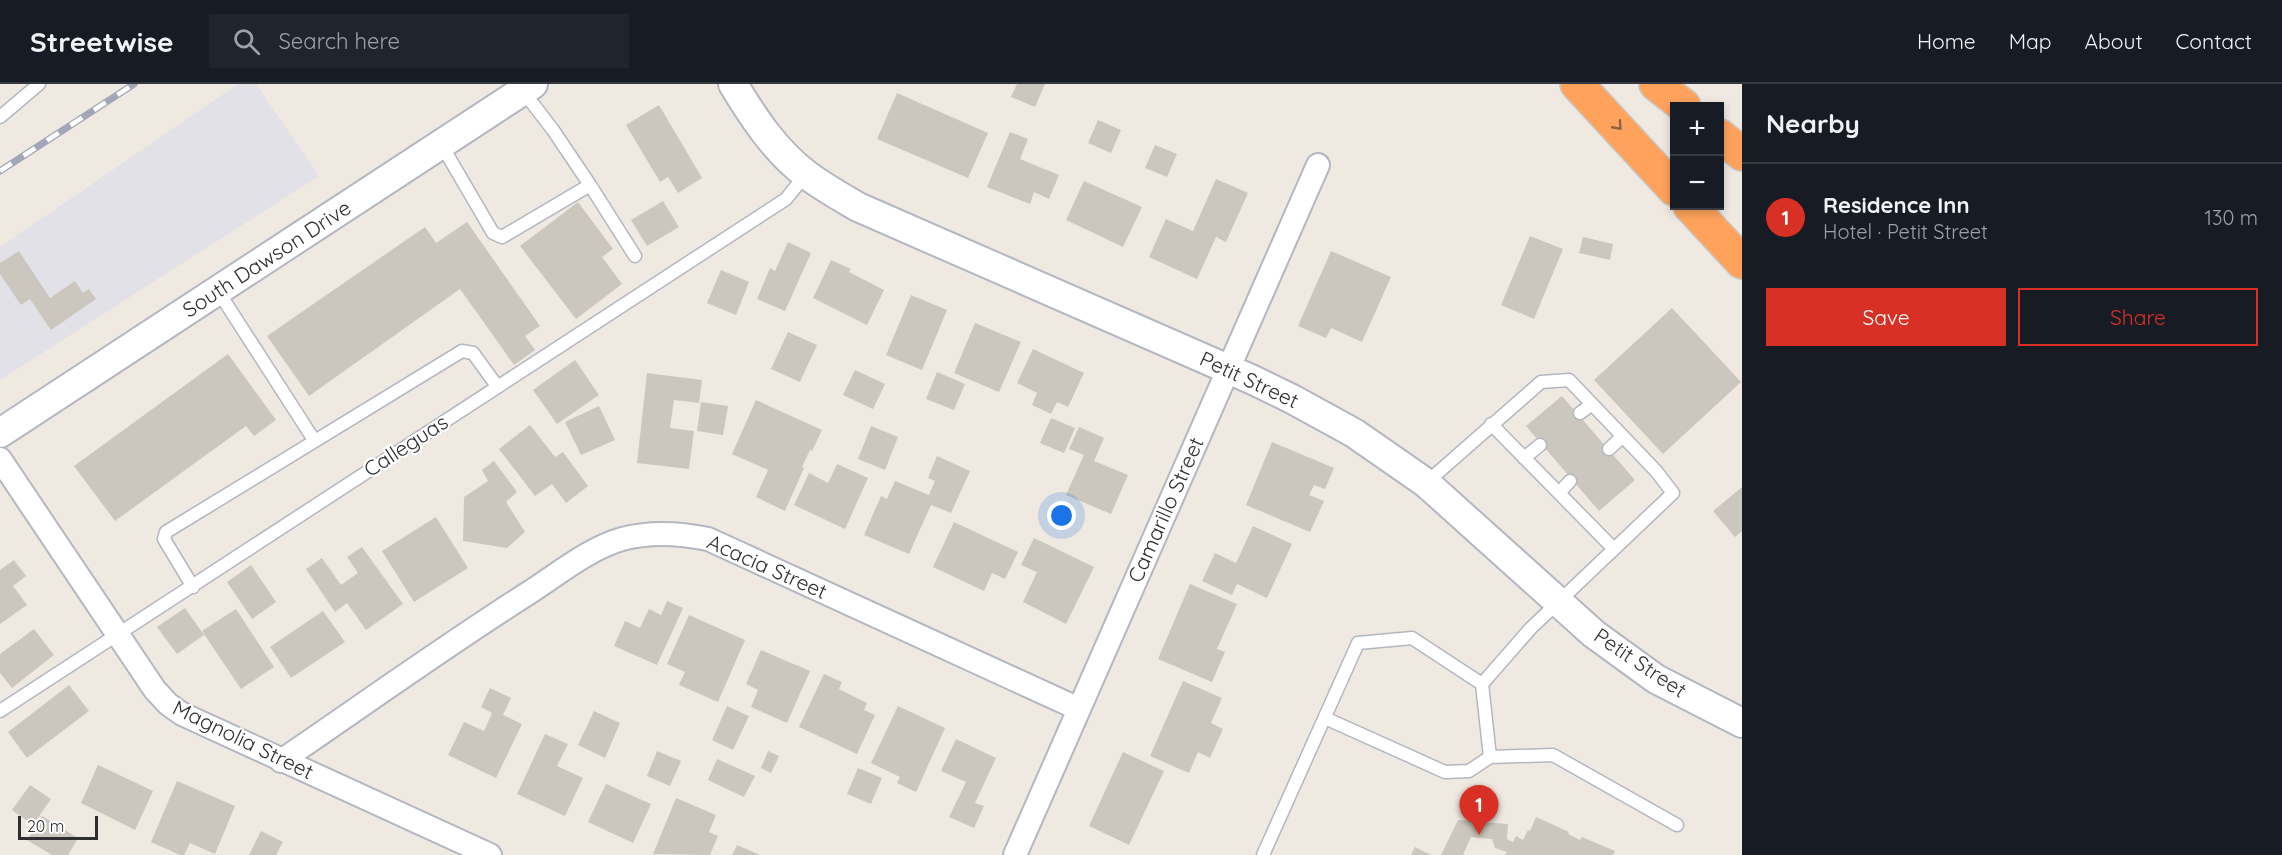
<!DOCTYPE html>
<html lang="en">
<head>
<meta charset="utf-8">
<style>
  :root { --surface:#171b24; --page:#20242c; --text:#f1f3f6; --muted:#9ea1a6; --line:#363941; --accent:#d93025 }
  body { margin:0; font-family:Quicksand,sans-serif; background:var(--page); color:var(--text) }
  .controls { position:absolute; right:18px; top:18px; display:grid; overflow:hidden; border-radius:0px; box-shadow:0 3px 9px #0003 }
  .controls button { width:54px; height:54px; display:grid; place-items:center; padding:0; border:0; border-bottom:2px solid var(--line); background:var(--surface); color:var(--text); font:30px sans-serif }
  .scale { position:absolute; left:18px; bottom:15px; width:80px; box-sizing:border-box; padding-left:6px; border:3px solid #2e2e2e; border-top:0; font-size:16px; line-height:21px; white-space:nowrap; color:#2e2e2e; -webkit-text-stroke:4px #fff; paint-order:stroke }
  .you { position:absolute; left:1062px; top:432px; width:21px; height:21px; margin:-15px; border:4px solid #fff; border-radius:50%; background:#1a73e8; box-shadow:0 0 0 9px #1a73e833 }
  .badge { display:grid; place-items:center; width:39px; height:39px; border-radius:50%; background:var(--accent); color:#fff; font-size:20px; font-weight:700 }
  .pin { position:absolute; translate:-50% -50px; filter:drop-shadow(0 2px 3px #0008) }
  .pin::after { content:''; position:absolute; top:32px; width:21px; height:18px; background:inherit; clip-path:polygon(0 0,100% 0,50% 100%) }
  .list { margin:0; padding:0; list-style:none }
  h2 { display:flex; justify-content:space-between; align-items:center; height:78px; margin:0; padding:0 24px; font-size:26px }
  h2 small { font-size:20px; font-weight:400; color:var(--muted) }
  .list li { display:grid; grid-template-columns:39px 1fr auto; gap:18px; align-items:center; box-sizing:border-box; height:108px; padding:0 24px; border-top:2px solid var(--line) }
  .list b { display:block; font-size:22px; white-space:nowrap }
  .list p { margin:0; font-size:20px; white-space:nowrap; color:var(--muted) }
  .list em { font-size:20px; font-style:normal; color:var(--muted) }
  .actions { display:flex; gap:12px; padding:18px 24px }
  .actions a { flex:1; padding:14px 0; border:2px solid var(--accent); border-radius:0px; text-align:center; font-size:21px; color:var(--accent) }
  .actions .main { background:var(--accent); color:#fff }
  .icon { flex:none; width:33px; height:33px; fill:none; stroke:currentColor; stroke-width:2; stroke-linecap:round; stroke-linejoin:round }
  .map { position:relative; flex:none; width:1742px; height:771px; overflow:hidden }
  header { display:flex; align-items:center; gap:36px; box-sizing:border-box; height:84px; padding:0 30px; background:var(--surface); border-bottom:2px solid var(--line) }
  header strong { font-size:28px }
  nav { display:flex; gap:33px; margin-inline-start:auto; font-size:21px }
  .search { width:420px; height:54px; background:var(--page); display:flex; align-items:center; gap:15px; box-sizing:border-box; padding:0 21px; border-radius:0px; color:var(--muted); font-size:22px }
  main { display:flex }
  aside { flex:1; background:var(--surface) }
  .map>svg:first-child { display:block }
  .industrial { fill:#e3e1e8 }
  .building { fill:#cbc7bf }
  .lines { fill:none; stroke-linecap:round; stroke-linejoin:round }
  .service-casing { stroke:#b4b7c1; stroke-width:15 }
  .minor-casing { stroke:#b4b7c1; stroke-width:26 }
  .tertiary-casing { stroke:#b4b7c1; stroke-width:32 }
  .motorway-casing { stroke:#c9c9c9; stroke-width:36 }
  .service { stroke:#fff; stroke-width:12 }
  .minor { stroke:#fff; stroke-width:22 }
  .tertiary { stroke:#fff; stroke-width:28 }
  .motorway { stroke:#ffa35c; stroke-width:33 }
  .rail-casing { stroke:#a3a6b8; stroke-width:7 }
  .rail { stroke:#fff; stroke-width:4.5; stroke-dasharray:14; stroke-linecap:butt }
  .oneway { stroke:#8c6343 }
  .labels { text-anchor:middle; stroke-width:4.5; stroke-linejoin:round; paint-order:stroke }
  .street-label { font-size:21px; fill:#2e2e2e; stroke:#fff }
</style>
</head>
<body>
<header>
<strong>Streetwise</strong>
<div class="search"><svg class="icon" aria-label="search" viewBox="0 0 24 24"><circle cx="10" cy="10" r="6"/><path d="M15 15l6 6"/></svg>Search here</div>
<nav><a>Home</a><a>Map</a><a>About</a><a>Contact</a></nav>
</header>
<main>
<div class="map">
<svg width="1742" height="771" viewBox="0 0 1742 771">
  <rect width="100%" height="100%" fill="#efe9e1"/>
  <path class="industrial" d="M238,0H256L319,92L0,296V163Z"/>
  <path class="building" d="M1017,0H1045L1035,23L1011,13Z
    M897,9L988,49L968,94L877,55Z
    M659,21L702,94L678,109L668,93L660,98L626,41Z
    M1098,36L1121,46L1111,69L1088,59Z
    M1010,48L1028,55L1020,75L1059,91L1049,115L1034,108L1030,120L987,103Z
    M1155,61L1177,70L1167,93L1145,84Z
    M1216,95L1248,109L1226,158L1216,153L1197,195L1149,173L1166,135L1193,147Z
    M1084,97L1142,123L1123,163L1066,136Z
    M663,117L679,143L647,162L631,136Z
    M578,118L613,165L602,173L622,200L576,235L520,162Z
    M467,138L540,242L525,252L535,266L514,281L460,205L309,312L267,252L425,143L436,159Z
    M1530,152L1563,165L1534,235L1501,221Z
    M1583,153L1613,160L1610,176L1579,169Z
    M788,158L811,169L785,227L757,215L770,184L775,187Z
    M19,167L50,214L75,197L83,209L89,205L96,215L51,246L30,215L21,221L0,190V179Z
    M1331,167L1391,193L1362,258L1331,244L1326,254L1298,242Z
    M831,176L851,185L849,188L884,206L867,241L813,214Z
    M721,186L749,198L736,231L707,219Z
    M911,211L947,226L922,286L886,271Z
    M1672,224L1741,298L1663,370L1594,296Z
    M975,239L1021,258L999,308L954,289Z
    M788,248L817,261L800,298L771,285Z
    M1033,265L1084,289L1068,323L1057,318L1051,330L1032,321L1037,309L1017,299Z
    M228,270L276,336L254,352L246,342L115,437L74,382Z
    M575,276L599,311L557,340L533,306Z
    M855,286L885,300L873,325L843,311Z
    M937,288L965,300L954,326L926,315Z
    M647,289L702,296L699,319L674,316L670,344L694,347L689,385L637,379Z
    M1562,312L1635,396L1599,427L1526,342Z
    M756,316L822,346L812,367L810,366L802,383L804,384L785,427L756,413L768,386L732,370Z
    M701,318L728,322L723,351L697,347Z
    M599,322L615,356L581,371L565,338Z
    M1051,334L1075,344L1064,369L1040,359Z
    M530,341L555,373L563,368L588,402L566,419L552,400L535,412L499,365Z
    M871,342L898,353L885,386L858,375Z
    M1079,343L1104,354L1094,377L1128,391L1111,430L1066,411L1084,371L1069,365Z
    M1272,358L1334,384L1325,405L1314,401L1309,411L1324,417L1310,448L1246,421Z
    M937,372L970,387L951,429L931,421L909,470L864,451L881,412L887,415L895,397L929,411L935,397L928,394Z
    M494,377L517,408L506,418L525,448L507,464L463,457L464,413L488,397L482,386Z
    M837,380L868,394L845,445L794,421L809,389L828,399Z
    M1742,403V447L1735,453L1713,427Z
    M436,433L468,484L414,518L382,467Z
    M954,438L1018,468L1005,495L992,489L984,507L933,483Z
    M1253,442L1292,460L1267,514L1237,500L1232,511L1202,497L1215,469L1236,479Z
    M1034,454L1094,483L1066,540L1023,518L1037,488L1021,481Z
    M362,463L403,520L366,546L347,519L335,528L306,485L322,474L341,501L358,489L347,473Z
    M14,476L26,492L13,502L27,521L0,540V486Z
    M251,481L276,518L252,535L227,498Z
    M1190,500L1237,520L1217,565L1225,568L1212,598L1158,575Z
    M667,517L683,524L657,581L614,562L625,537L640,544L649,525L661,531Z
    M185,524L204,551L177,570L157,543Z
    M236,525L274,583L241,605L202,547Z
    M323,527L345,558L291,594L270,563Z
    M689,531L745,556L718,618L679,601L685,588L667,580Z
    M34,545L54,571L12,604L0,589V570Z
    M761,566L810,587L787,639L751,623L758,606L746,600Z
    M824,590L842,598L839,605L867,619L864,626L875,631L857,670L799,643Z
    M1183,597L1222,614L1211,639L1223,645L1210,674L1198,668L1189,689L1150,672Z
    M69,601L89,627L27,674L8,648Z
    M490,604L511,614L503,631L522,640L496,694L448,671L464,638L484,647L492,629L481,623Z
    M727,622L749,632L733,666L712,656Z
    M898,622L945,644L916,708L897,699L900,693L871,679Z
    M594,627L620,639L605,674L578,661Z
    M545,650L568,660L557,682L583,694L565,732L517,710Z
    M956,655L996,674L975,719L984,722L974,744L949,733L966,698L941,687Z
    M657,667L681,677L670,702L647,692Z
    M768,667L779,672L771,689L761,684Z
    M1123,668L1164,687L1129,761L1089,742Z
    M717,675L755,692L744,713L708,696Z
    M98,681L153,707L135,746L81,719Z
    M858,684L882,694L871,720L847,710Z
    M177,697L235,722L215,770L190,759L184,771H180L151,758Z
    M606,700L651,720L633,759L588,738Z
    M30,701L51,715L33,741L12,726Z
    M676,714L716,731L709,748L718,752L710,771L653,770Z
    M42,732L78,754L68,771H52L27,756Z
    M1536,733L1569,748L1568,750L1580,756L1582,753L1615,767L1613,771H1505L1507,768L1495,764L1492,755L1471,753L1463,771H1441L1458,736L1508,740L1507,755L1513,758L1516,752L1523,756L1528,746L1530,747Z
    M261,747L283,758L276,771H249Z
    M737,761L760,771H732Z
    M1415,763L1431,771H1411Z"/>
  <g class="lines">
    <defs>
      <path id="service" d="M0,33L39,0
        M441,60L493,149L502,153L590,101L553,46L523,7
        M590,101L635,172
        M218,207L314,356
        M1580,329L1592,320
        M1491,340L1614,465
        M1609,365L1623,352
        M1524,374L1540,361
        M1559,409L1570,397
        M193,503L164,455L166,448L462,267L473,269L497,302
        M1482,600L1490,673L1553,671L1677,741
        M0,627L786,115L806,90
        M1325,634L1445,688L1469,687L1490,673
        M1263,771L1358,559L1412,554L1482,600L1531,544L1673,409L1656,387L1569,296L1541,298L1426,399"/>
      <path id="minor" d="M0,375L155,606L168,620L182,630L490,771
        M281,677C363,621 444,563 527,510C557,491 588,465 622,455C651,447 679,449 708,455L1079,625
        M1015,771L1318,81"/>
      <path id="tertiary" d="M733,0C753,33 775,67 807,91C823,103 841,113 858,123L1253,296L1292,315L1354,349L1426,399L1594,550L1656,595L1742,639
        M0,349L533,0"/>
      <path id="motorway" d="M1577,0L1674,105
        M1656,0L1684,22
        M1720,52L1742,70
        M1690,122L1742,178"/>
    </defs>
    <use href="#service" class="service-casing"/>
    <use href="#minor" class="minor-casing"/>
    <use href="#tertiary" class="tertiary-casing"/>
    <use href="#motorway" class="motorway-casing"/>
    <use href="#service" class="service"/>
    <use href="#minor" class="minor"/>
    <use href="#tertiary" class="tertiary"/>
    <use href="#motorway" class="motorway"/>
    <defs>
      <path id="rail" d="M0,87L134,0"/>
    </defs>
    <use href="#rail" class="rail-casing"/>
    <use href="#rail" class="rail"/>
  </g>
  <defs><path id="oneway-chevron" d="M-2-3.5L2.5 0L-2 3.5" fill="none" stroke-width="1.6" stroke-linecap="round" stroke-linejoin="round" transform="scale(1.5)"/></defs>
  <use class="oneway" href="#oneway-chevron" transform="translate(1618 42) rotate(48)"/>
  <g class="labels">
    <g class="street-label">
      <text transform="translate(267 175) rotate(-33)" y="7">South Dawson Drive</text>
      <text transform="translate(1249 296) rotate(25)" y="7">Petit Street</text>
      <text transform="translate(406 362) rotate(-33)" y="7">Calleguas</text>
      <text transform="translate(1166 426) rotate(-66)" y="7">Camarillo Street</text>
      <text transform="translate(767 483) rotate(24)" y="7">Acacia Street</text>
      <text transform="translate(1640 579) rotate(34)" y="7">Petit Street</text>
      <text transform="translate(243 656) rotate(26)" y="7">Magnolia Street</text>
    </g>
  </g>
</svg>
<div class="controls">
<button>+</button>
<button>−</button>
</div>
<div class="scale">20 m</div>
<div class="you"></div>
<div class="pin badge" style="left:1479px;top:751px">1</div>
</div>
<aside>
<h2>Nearby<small></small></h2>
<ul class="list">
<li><span class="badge">1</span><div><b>Residence Inn</b><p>Hotel · Petit Street</p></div><em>130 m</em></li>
</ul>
<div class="actions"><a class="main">Save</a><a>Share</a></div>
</aside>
</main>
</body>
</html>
